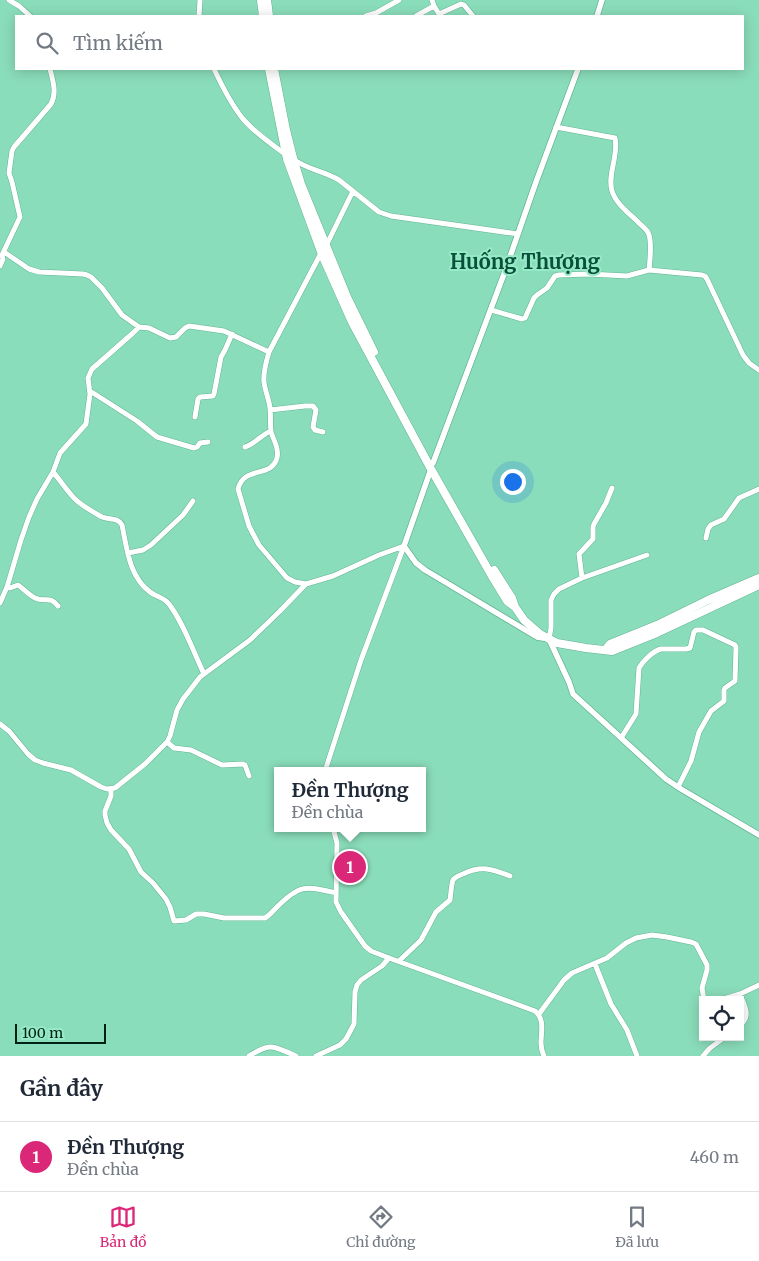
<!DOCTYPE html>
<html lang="vi">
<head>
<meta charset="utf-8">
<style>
  :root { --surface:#fff; --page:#f6f6f7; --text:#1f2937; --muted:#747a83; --line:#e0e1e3; --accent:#db2777 }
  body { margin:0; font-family:Merriweather,serif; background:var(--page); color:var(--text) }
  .controls { position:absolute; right:15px; bottom:15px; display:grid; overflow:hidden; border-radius:0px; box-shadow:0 2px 12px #0003 }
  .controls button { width:45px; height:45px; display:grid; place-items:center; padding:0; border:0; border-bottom:1px solid var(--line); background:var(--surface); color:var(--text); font:25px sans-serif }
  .scale { position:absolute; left:15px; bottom:12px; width:91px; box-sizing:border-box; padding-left:5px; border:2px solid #002216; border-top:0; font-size:14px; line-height:18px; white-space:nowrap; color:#002216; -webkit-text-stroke:4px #97eac7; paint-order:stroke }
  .you { position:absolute; left:512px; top:481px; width:18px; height:18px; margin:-12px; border:4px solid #fff; border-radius:50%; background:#1a73e8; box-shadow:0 0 0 8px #1a73e833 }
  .badge { display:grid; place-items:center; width:32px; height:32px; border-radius:50%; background:var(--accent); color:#fff; font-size:16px; font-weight:700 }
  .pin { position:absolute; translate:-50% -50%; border:2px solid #fff; box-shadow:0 1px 5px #0006 }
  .popup { position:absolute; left:274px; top:767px; width:152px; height:65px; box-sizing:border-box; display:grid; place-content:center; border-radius:0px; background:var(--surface); filter:drop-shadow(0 1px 4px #0005); font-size:16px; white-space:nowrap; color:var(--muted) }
  .popup b { font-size:19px; color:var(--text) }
  .popup::after { content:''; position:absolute; left:50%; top:100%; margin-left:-10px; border:10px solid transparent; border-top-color:var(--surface) }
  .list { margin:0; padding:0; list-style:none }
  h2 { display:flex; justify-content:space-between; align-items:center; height:65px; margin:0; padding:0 20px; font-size:21px }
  h2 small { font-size:16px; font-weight:400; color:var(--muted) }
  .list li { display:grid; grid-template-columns:32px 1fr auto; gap:15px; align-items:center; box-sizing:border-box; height:70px; padding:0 20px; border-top:1px solid var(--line) }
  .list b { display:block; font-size:19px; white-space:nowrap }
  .list p { margin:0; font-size:16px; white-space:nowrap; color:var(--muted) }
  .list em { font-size:16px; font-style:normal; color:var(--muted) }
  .icon { flex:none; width:28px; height:28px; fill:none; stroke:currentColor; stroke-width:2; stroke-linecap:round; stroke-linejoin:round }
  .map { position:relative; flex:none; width:759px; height:1056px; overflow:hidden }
  .search { position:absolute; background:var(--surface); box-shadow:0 2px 12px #0003; left:15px; right:15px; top:15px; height:55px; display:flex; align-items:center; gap:12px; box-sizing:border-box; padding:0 18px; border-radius:0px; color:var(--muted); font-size:19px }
  .sheet { height:135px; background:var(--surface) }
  nav { display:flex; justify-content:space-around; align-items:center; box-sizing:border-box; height:70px; border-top:1px solid var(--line); background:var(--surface); font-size:14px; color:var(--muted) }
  nav a { display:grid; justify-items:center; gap:2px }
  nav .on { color:var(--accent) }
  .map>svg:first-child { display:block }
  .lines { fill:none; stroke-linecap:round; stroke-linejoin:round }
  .minor-casing { stroke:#63b594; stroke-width:6 }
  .tertiary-casing { stroke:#63b594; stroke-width:7 }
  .trunk-casing { stroke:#63b594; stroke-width:9 }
  .minor { stroke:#fff; stroke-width:5 }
  .tertiary { stroke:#fff; stroke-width:5.5 }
  .trunk { stroke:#fff; stroke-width:8 }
  .labels { text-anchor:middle; stroke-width:4; stroke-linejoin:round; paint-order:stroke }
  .quarter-label { font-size:20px; font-weight:bold; fill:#08503a; stroke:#97eac7 }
</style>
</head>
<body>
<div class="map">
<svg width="759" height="1056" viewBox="0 0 759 1056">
  <rect width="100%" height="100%" fill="#8addba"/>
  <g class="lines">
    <defs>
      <path id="minor" d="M9,0L19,6L30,16
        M432,0L434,6L439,14L461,4L464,5L473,16
        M199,16L200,0
        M366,16L376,13L399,0
        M416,16L434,6
        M214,69C222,86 231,104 243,119C255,133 270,143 285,154
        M556,127L615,138C619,155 607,175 612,191C616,204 630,214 639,223C643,227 648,230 649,235C652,244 650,260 649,270
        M293,159C308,170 324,171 339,180L379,212L391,216L518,234
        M326,246L353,191
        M4,252L29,269L39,272L83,274L87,275L91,277L102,288L122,315L139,327L149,328L170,338L176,337L185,328L189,326L224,331L269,352
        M0,266L3,259L2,255L20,217L12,182L9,173L12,151L14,147L51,104C57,93 53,81 50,69
        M491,310L522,319L525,318L534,298L537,295L547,288L555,276L559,275L589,274L627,276L649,270L702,275L705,276L707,279L743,355L749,363L759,370
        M90,391L137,421L157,437L194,448L197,447L200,443L208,442
        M270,410L305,406H313L316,410L313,427L315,430L323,432
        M195,417L198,399L200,397L213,396L214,394L221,357L225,350L232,334
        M245,447C255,444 261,435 271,431
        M53,472C61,481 67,491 75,499C82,506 93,512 102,517C109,520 118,517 122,525C127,549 129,576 150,592C156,597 164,597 169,604C184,624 193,651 204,674
        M706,538L708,529L711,525L724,519L739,498L759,489
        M128,553L143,550L151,545L183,515L193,501
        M582,578L579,554L593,539V527L594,524L606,503L612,488
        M306,584L295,582L287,578L259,545L249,526L238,489C244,465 271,479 277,458C279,448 274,441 271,432C270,424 271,416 270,408C269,399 265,391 264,382C263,372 266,362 269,352L321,253
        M7,587L21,540L29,517L37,499L53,472L60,453L86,424L90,394L88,378L92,369L133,333L139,327
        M0,603L7,587L10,588L18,585C24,589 29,595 35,598C45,603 50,595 58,606
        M549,639L551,628V600L554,594L559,589L582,578L647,555
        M0,724L9,731L28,754L35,760L43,763L71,770L101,787L107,789L115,788L145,764L167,742L170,736L177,710L183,699L200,677L250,640L279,612L306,584L333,576L379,555L404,546
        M621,738L636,714L639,668C643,661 653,651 661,649H686L690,648L694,632L696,630H703L735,645L736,647L735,681L725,688L724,690V701L711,711L699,732L691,761L678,787
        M167,742L174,748L191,750L222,765L243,764L245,765L249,776
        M325,771L361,660L404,546
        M111,789V796L105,811V815L107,823L111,830L129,849L141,872L153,883L166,899L170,907L174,921L186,920L196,914H204L224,918H265C270,915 273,911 277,907C300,884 305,886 336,893
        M333,828L337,843L336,902L341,912L365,946L371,951L389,958L535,1011C545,1019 541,1032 541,1043C541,1048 542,1052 544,1056
        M399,961L421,940L436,912L450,900C451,894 451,886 453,880C455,877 460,875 463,874C482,865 492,869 510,876
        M595,964L611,1004L627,1030L637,1056
        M720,1000L740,994L759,985
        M539,1014L564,980L572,973L607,958L626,943L636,938L652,935L667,937L691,942L696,944L707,965V970L702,988L704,1000
        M740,1026C751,1015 745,1007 740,994
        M249,1056C272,1042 272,1046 296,1056
        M316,1056L340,1045L346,1039L354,1024L355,992L357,985L361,980L382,966L389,958
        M703,1056L710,1048L725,1037"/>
      <path id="tertiary" d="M597,16L602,0
        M433,463L504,274L536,182L578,69
        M431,469L404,546L416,563L425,570L537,637L549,639L569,682L573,694L666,779L681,789L759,835"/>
      <path id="trunk" d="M261,0L263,16
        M267,0L269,16
        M269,69L287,159L323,257L352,322L431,469L493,578L507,601L515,607L524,620L540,634L557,643L586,648L612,651L657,633L759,585
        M274,69L286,130L293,158L301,184L347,297L374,352
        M494,570L512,598L515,607
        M606,649L610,644L657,625L708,600L759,578"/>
    </defs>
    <use href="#minor" class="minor-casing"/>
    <use href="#tertiary" class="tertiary-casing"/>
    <use href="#trunk" class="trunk-casing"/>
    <use href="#minor" class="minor"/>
    <use href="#tertiary" class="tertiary"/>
    <use href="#trunk" class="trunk"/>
  </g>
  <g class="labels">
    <g class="quarter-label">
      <text x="525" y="269">Huống Thượng</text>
    </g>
  </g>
</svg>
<div class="controls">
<button><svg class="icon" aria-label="locate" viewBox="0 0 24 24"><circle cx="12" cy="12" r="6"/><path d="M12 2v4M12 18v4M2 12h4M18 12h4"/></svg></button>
</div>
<div class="scale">100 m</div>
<div class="you"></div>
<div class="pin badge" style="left:350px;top:867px">1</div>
<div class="popup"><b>Đền Thượng</b>Đền chùa</div>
<div class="search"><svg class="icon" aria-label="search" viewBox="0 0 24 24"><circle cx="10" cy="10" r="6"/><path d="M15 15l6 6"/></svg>Tìm kiếm</div>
</div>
<section class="sheet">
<h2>Gần đây<small></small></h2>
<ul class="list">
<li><span class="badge">1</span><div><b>Đền Thượng</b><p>Đền chùa</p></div><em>460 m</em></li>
</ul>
</section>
<nav>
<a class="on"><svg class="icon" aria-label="map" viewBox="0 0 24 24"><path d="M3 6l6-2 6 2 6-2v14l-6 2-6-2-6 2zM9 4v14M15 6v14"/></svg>Bản đồ</a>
<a><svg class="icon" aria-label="directions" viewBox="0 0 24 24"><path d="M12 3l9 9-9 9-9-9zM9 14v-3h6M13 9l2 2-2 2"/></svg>Chỉ đường</a>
<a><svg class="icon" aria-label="saved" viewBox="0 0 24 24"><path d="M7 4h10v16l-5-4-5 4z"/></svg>Đã lưu</a>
</nav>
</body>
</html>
